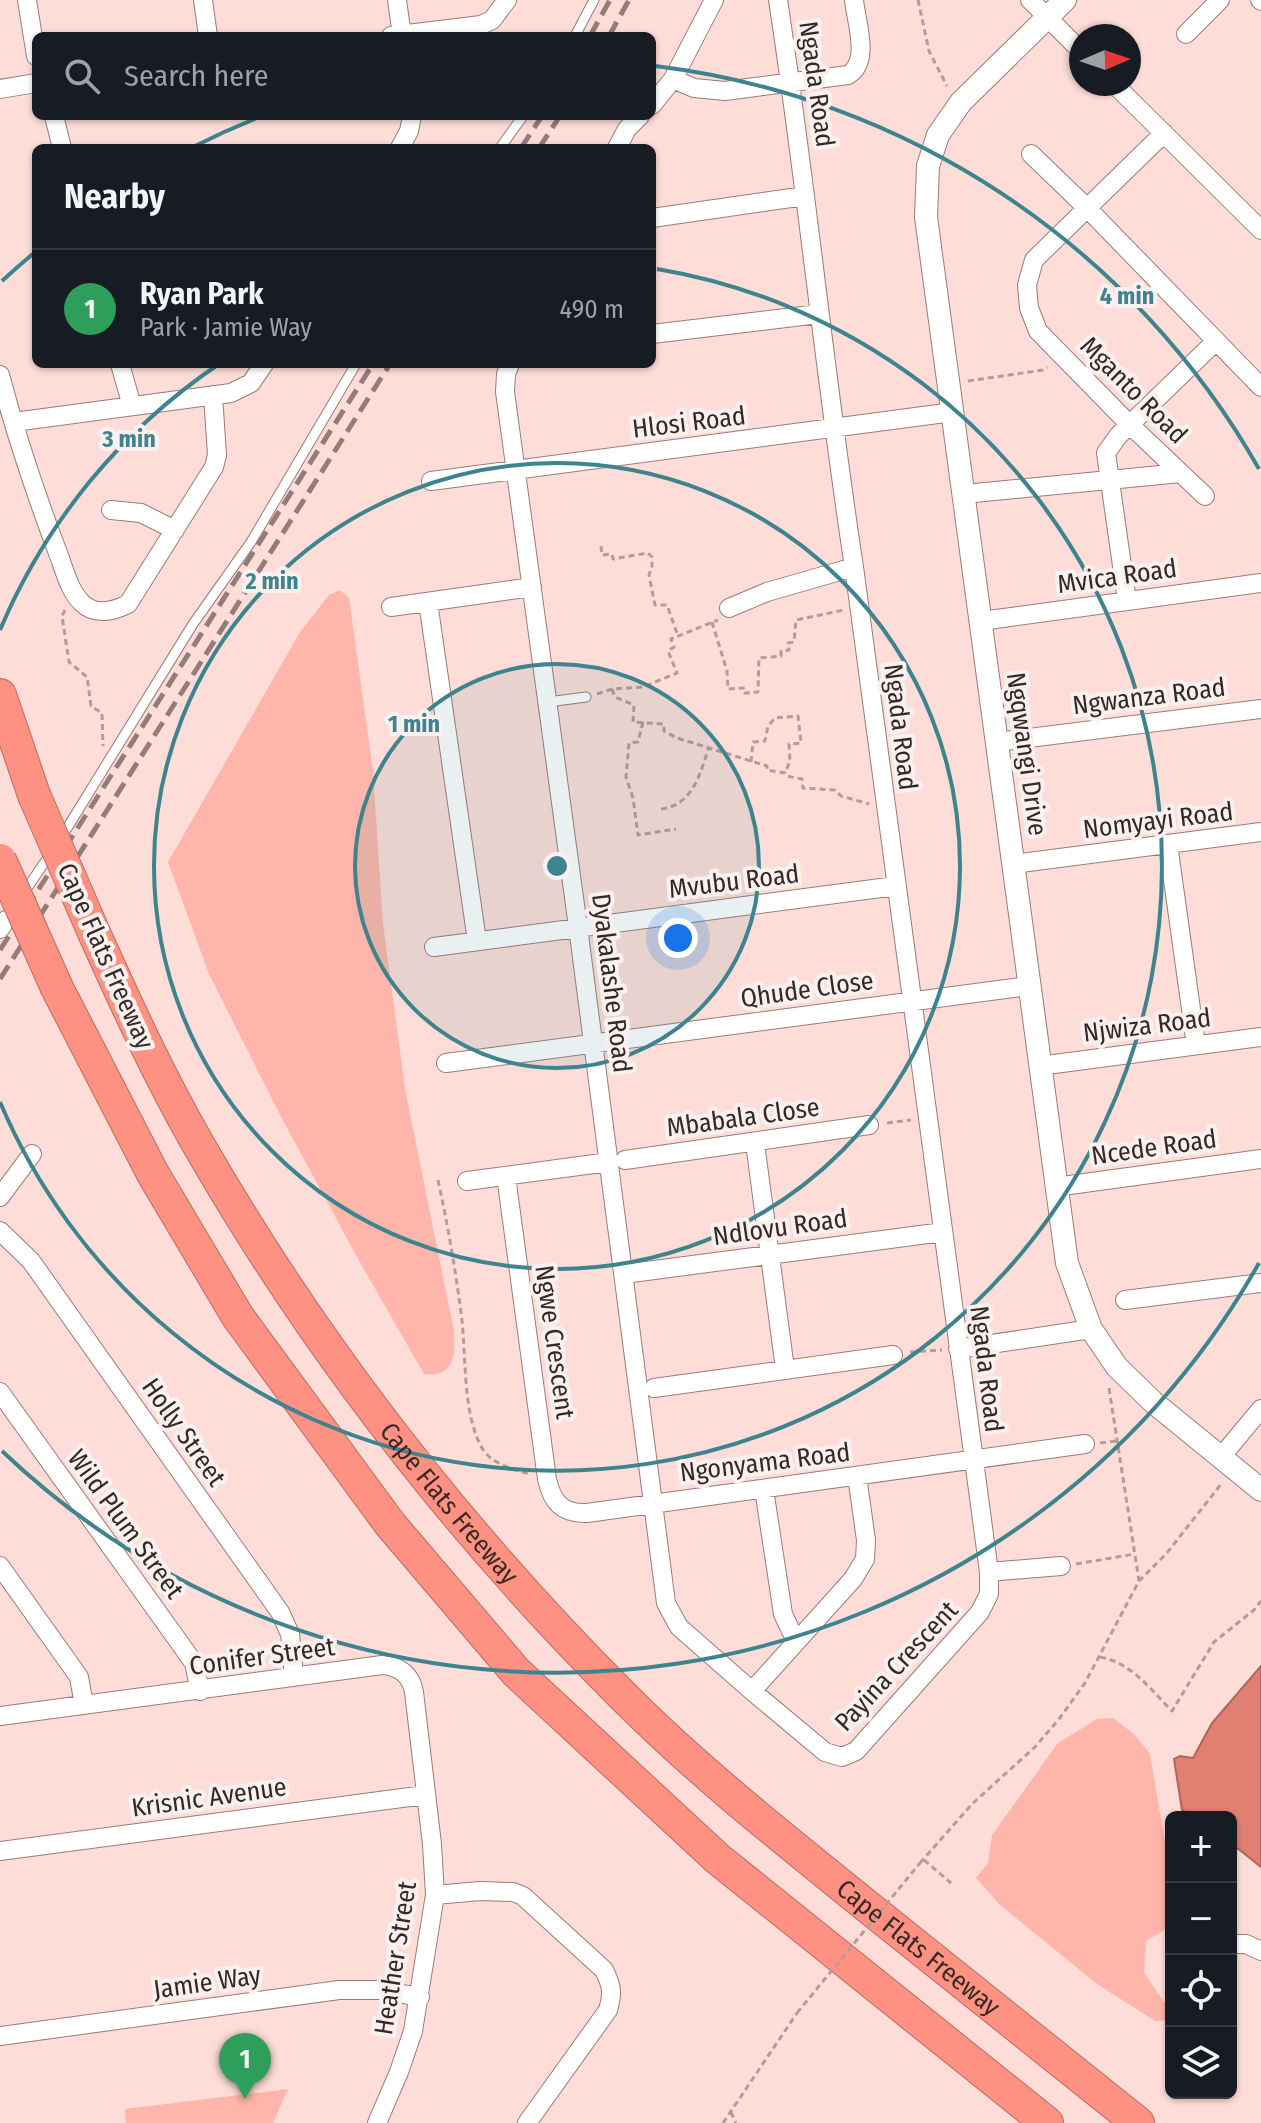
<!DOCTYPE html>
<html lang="en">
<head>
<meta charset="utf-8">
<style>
  :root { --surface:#171b24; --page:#20242c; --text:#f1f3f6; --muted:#9ea1a6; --line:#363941; --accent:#0f766e }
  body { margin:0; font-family:"Fira Sans Condensed",sans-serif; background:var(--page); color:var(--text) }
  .controls { position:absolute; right:24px; bottom:24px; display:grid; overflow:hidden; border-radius:12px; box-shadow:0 2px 6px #0004 }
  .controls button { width:72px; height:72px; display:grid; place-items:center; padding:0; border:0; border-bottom:2px solid var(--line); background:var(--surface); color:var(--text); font:40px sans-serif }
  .compass { position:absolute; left:1069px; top:24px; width:72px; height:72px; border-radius:50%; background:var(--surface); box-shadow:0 2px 6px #0004; rotate:88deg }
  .you { position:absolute; left:678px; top:938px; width:28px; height:28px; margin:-20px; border:6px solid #fff; border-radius:50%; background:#1a73e8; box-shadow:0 0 0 12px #1a73e833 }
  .badge { display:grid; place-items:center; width:52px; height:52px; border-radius:50%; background:var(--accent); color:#fff; font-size:26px; font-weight:700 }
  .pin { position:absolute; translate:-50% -66px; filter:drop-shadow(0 2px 4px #0008) }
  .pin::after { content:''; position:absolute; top:42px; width:28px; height:24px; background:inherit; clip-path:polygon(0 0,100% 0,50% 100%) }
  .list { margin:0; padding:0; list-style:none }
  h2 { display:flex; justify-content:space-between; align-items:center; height:104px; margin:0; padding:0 32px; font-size:34px }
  h2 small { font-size:26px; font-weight:400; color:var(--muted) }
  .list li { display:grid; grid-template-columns:52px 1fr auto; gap:24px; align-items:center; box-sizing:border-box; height:120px; padding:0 32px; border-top:2px solid var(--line) }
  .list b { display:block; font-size:30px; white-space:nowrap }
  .list p { margin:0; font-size:26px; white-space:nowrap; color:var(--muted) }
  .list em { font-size:26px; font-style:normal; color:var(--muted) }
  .icon { flex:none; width:44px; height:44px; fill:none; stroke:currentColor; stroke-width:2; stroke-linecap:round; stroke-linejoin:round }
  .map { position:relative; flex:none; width:1261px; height:2123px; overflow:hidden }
  .search { position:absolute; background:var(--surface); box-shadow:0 2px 6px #0004; left:32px; top:32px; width:624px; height:88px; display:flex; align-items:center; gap:20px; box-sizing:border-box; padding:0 28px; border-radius:12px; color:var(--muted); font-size:30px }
  .panel { position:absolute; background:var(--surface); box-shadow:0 2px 6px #0004; left:32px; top:144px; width:624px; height:224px; border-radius:12px }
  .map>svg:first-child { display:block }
  .green { fill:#ffb5a9 }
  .water { fill:#e18072; stroke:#ae665b; stroke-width:2 }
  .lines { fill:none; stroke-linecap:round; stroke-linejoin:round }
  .service-casing { stroke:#9e7a74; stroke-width:11 }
  .minor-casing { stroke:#9e7a74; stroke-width:20 }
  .tertiary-casing { stroke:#9e7a74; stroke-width:24 }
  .motorway-casing { stroke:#b86c61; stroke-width:34 }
  .path { stroke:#b69b97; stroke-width:3; stroke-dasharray:6 4; stroke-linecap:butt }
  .service { stroke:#fff; stroke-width:9 }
  .minor { stroke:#fff; stroke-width:18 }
  .tertiary { stroke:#fff; stroke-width:22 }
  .motorway { stroke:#fe9181; stroke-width:32 }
  .rail { stroke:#947c79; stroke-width:5; stroke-dasharray:16 8; stroke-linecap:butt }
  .motorway-bridge-casing { stroke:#b86c61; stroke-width:34; stroke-linecap:butt }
  .path-bridge { stroke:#b69b97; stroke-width:3; stroke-dasharray:6 4; stroke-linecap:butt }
  .motorway-bridge { stroke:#fe9181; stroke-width:32 }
  .ring { fill:none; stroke:#3e848f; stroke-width:4 }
  .labels { text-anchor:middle; stroke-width:8; stroke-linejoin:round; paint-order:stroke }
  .street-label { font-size:26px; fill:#372826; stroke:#f9f1ef }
  .centre { fill:#3e848f; stroke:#f9f1ef; stroke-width:4 }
  .ring-label { font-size:24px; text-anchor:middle; font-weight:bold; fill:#3e848f; stroke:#f9f1ef; stroke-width:8; stroke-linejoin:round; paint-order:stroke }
</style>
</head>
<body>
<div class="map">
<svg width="1261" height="2123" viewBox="0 0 1261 2123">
  <rect width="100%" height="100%" fill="#feddd8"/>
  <path class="green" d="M340,590L349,598L373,771L383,924L405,1089L454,1331C456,1354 454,1378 424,1374L357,1257L280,1115L209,974L168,862L300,632L329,595Z
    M1113,1718L1135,1735L1150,1754L1171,1878V1926L1146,1941L1144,1973L1171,2012V2020L1155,2021L1097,1984L1000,1905L976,1878L988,1863L992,1835L1058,1743L1097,1719Z
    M288,2089L273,2123H126L125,2109Z"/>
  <path class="water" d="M1261,1666V1867L1231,1843V1817H1196L1182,1810L1174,1759L1180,1756L1193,1758L1212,1723Z"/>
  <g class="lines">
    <defs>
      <path id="service" d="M575,36L594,0
        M500,148L523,116
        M548,702L586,697
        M61,838L193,624L251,542L356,364
        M23,894L51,853"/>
      <path id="minor" d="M27,0L36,56
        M203,0L208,36
        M397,0L402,36
        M1030,0L1081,51
        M1260,0L1261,1
        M1186,34L1220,0
        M391,36L481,25L492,20L507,0
        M673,79L694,88L725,91L848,75C871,62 856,22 854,0
        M1114,84L1261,230
        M0,89L36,83
        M652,105L673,79L714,0
        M54,116L62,148
        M1164,133L1034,260L1027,285L1029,308L1038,331L1129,424L1205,496
        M400,148L409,131L412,116
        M617,148L627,129L640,116
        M1031,154L1087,208L1261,387
        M652,218L805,196
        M652,334L819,314
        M120,364L132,406
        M510,364L506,374L505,392L578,927L666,1603L679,1627L752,1691L825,1752L842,1757L856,1751L980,1612L989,1594V1572L854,567C825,378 807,189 778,0
        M0,375C16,435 36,495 58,553C64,568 69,591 82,603C95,616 114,611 128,604L214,467L217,455L213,395
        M14,422L231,393L251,383L264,364
        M431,481L953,412
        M964,494L1181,473
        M111,510L141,513L175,530
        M1127,601L1106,453L1118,436L1216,341
        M428,602L477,941
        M391,607L532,587
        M729,608L767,592L854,567
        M981,621L1261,583
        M997,742L1261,709
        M1168,844L1196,1045
        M1013,864L1261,832
        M0,929L6,920
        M434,947L896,886
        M446,1063L1029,986
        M1039,1066L1261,1037
        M755,1143L785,1369
        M625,1160L869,1125
        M506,1176L547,1479C552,1502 562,1514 587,1513L1085,1444
        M467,1181L609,1162
        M1055,1187L1261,1159
        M0,1197L32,1154
        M0,1231L31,1261L280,1612L290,1634L294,1677
        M624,1274L943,1232
        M1125,1300L1261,1283
        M958,1349L1091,1329
        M654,1388L893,1355
        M0,1392L194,1663L200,1691
        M1221,1457L1261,1409
        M764,1489L783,1614L791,1631L798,1639
        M0,1566L79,1677L84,1705
        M989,1572L1061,1566
        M752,1691L853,1579L865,1559L866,1540L857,1476
        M0,1716L382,1665C400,1666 411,1675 414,1692L432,1844L435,1895L413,2031L399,2072L377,2123
        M0,1851L425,1795
        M435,1895L480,1891L513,1892L523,1896L604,1970C612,1986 613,1993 608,2010L527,2123
        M1231,1944H1246L1261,1951
        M0,2036L339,1990H380L420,1997"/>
      <path id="tertiary" d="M1065,0L961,102L938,135L928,166L926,217L1067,1263L1091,1329L1117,1367L1153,1402L1261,1490"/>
      <g id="motorway">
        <path d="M0,695L34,795"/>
        <path id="s1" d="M95,935C127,1006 159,1076 198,1144C314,1346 459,1532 624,1697C700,1773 784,1839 868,1907C958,1979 1048,2051 1138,2123"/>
        <path d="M57,988L153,1174L238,1317L390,1524L516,1672L718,1859L1047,2123"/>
      </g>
    </defs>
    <use href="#service" class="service-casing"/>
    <use href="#minor" class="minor-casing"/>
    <use href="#tertiary" class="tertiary-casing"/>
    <use href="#motorway" class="motorway-casing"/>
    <path class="path" d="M918,0L929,51L947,86
      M968,381L1043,370L1047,367
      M601,546L602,555L612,554L613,559L648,553L652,557V567L649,575L655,605H667L678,636
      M65,610L62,616L69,662L87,677L91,706L102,713L103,746
      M712,622L727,671L728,689L745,688V693L758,692L759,658L781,656V651L789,650L788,643L794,642L796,620L844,610
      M612,689L615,697L634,705L633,722L664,724V731L677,738L767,766V770L785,773L787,776L802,779L803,788L835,790L841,796L869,804
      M597,694L612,689L643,687L677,673L668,651L674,647L671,639L718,620
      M643,722L638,742L629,743L626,777L633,798L638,835L676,829
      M751,762L753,742L765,741L768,726L775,718L798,716L801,743L789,744L790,761L785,773
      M661,809C693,805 700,774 709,747
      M887,1123L911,1120
      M438,1180C448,1226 456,1273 462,1320C466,1358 463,1415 482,1448C491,1464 513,1469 529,1474
      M910,1352L942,1350
      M1109,1388L1139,1581
      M1100,1443L1116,1441
      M1076,1564L1135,1554
      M1100,1657C1132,1663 1149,1688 1172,1711L1214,1642L1254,1610L1261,1601
      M924,1860L951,1883
      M920,1863L973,1803L1035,1747L1059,1719L1085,1683L1139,1581L1166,1554L1222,1483
      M731,2112L736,2123
      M723,2123L797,2013"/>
    <use href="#service" class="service"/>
    <use href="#minor" class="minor"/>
    <use href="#tertiary" class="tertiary"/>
    <use href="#motorway" class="motorway"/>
    <path class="rail" d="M590,36L610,0
      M609,36L629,0
      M521,148L542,116
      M539,148L560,116
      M0,950L373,364
      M0,979L390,364"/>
    <defs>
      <path id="motorway-bridge" d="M34,795L95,935
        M0,860L57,988"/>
    </defs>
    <use href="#motorway-bridge" class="motorway-bridge-casing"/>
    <path class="path-bridge" d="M797,2013L920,1863"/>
    <use href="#motorway-bridge" class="motorway-bridge"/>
  </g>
  <circle cx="557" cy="866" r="202" fill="#3e848f" fill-opacity=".12"/>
  <g class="ring">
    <circle cx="557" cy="866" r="202"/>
    <circle cx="557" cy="866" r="403"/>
    <path d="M0 630A605 605 0 0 1 219 364M657 269A605 605 0 1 1 0 1102"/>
    <path d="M1259 1263A806 806 0 0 1 2 1451M2 281A806 806 0 0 1 34 253M191 148A806 806 0 0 1 262 116M655 66A806 806 0 0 1 1259 469"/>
  </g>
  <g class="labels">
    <g class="street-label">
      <text transform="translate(817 84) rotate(82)" y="9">Ngada Road</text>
      <text transform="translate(1134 390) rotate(45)" y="9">Mganto Road</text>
      <text transform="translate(689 422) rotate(-7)" y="9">Hlosi Road</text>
      <text transform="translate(1117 576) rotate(-8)" y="9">Mvica Road</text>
      <text transform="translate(1149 696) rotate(-7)" y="9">Ngwanza Road</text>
      <text transform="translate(901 727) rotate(83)" y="9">Ngada Road</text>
      <text transform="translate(1027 754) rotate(82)" y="9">Ngqwangi Drive</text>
      <text transform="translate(1158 820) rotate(-7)" y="9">Nomyayi Road</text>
      <text transform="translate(734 881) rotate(-7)" y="9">Mvubu Road</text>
      <text transform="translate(106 956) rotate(66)" y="9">Cape Flats Freeway</text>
      <text transform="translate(612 983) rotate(83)" y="9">Dyakalashe Road</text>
      <text transform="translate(807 989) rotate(-8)" y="9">Qhude Close</text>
      <text transform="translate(1147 1025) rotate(-7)" y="9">Njwiza Road</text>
      <text transform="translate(743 1117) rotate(-8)" y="9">Mbabala Close</text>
      <text transform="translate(1154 1147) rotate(-8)" y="9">Ncede Road</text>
      <text transform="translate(780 1227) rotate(-8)" y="9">Ndlovu Road</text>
      <text transform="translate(555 1342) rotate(82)" y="9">Ngwe Crescent</text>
      <text transform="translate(987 1369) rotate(83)" y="9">Ngada Road</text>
      <text transform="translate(184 1432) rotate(55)" y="9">Holly Street</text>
      <text transform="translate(765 1462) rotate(-7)" y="9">Ngonyama Road</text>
      <text dy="9" stroke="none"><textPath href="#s1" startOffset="672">Cape Flats Freeway</textPath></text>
      <text transform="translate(126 1524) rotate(54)" y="9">Wild Plum Street</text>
      <text transform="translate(262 1656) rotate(-8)" y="9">Conifer Street</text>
      <text transform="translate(896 1666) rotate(-47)" y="9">Payina Crescent</text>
      <text transform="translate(209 1797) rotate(-8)" y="9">Krisnic Avenue</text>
      <text dy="9" stroke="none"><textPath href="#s1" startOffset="1320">Cape Flats Freeway</textPath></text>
      <text transform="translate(395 1958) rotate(-81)" y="9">Heather Street</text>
      <text transform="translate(207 1982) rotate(-8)" y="9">Jamie Way</text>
    </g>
  </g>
  <circle cx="557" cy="866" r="12" class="centre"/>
  <g class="ring-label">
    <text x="1127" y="304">4 min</text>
    <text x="129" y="447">3 min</text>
    <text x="272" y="589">2 min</text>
    <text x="414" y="732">1 min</text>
  </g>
</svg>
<div class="controls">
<button>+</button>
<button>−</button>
<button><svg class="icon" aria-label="locate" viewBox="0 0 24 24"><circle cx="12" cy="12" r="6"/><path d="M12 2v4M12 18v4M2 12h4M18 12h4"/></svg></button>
<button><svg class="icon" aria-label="layers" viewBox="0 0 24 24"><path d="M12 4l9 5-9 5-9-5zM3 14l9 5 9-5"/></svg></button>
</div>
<svg class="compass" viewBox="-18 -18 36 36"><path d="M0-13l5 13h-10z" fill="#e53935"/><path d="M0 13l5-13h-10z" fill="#9ea1a6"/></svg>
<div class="you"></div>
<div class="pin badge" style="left:245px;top:2099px;background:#2e9e5b">1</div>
<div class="search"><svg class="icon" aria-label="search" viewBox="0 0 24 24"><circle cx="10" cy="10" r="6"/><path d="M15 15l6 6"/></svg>Search here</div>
<section class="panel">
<h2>Nearby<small></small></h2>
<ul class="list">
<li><span class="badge" style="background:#2e9e5b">1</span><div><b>Ryan Park</b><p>Park · Jamie Way</p></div><em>490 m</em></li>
</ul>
</section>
</div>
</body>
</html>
